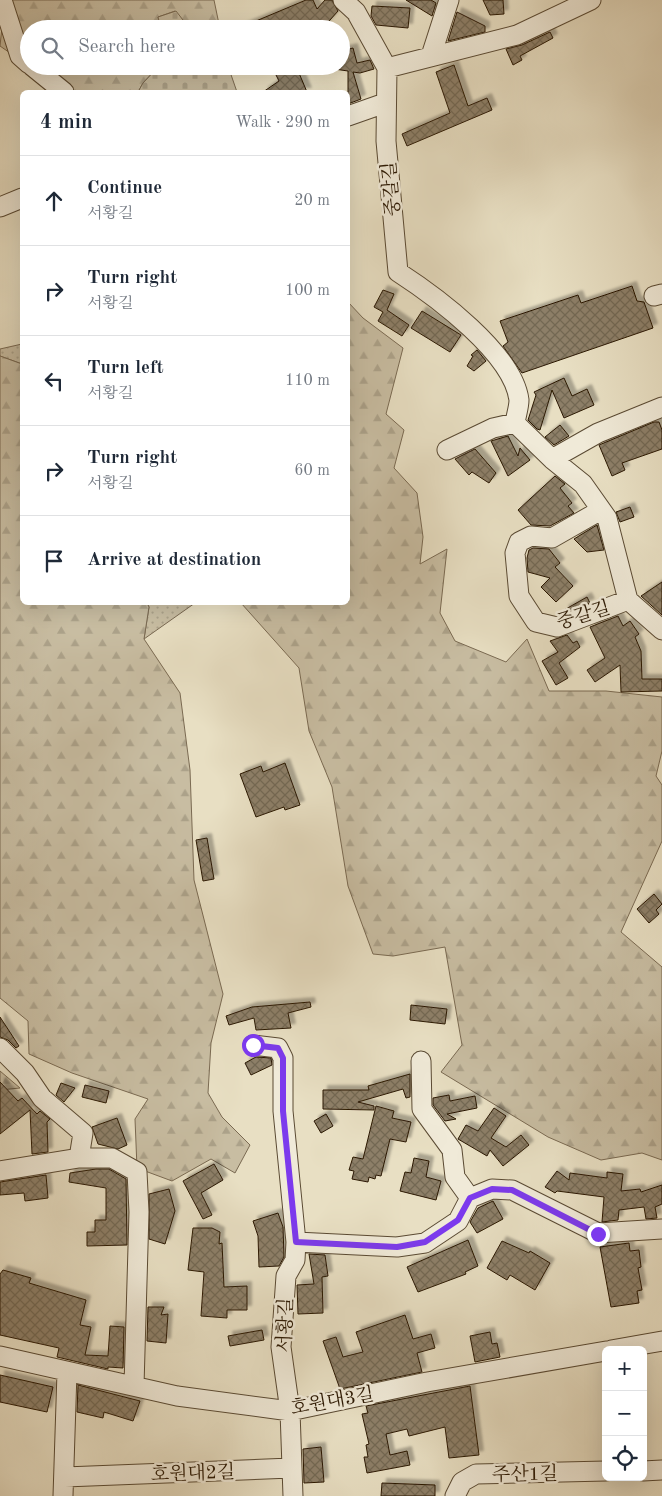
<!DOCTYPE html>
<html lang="en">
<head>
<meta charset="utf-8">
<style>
  :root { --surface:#fff; --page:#f6f6f7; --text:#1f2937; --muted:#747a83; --line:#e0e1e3 }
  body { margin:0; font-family:"Old Standard TT","Noto Serif KR",serif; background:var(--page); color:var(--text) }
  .controls { position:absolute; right:15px; bottom:15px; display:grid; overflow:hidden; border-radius:8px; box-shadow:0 5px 20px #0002 }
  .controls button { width:45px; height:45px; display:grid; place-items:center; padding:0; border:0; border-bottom:1px solid var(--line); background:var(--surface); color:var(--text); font:25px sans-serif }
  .stop { position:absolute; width:15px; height:15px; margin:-11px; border:4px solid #7c3aed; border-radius:50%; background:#fff }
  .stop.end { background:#7c3aed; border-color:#fff; box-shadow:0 1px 5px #0008 }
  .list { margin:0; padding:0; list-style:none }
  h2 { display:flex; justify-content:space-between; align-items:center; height:65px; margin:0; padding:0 20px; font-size:21px }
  h2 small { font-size:16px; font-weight:400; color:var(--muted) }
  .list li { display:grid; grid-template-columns:32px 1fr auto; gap:15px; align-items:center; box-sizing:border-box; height:90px; padding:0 20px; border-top:1px solid var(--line) }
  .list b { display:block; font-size:19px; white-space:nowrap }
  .list p { margin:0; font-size:16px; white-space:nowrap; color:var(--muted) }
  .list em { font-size:16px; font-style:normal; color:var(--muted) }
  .icon { flex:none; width:28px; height:28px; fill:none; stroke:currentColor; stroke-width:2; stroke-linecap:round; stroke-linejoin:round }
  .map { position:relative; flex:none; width:662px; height:1496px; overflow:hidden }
  .search { position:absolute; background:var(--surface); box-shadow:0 5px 20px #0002; left:20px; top:20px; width:330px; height:55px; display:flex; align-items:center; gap:12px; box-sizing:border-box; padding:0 18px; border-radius:28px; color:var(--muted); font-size:19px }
  .panel { position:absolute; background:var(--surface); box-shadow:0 5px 20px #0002; left:20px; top:90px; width:330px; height:515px; border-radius:8px }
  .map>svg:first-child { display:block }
  .grass { fill:url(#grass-dots); stroke:#7a6a52 }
  .forest { fill:url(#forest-firs); stroke:#7a6a52 }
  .cemetery { fill:url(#cemetery-stones); stroke:#7a6a52 }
  .building { fill:url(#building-cross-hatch); stroke:#2b1803; filter:url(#shadow) }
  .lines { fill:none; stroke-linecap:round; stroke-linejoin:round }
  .minor-casing { stroke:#5a4a33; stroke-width:21 }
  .minor { stroke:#f0ead8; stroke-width:19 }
  .route { stroke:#7c3aed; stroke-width:6 }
  .labels { text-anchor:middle; stroke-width:5; stroke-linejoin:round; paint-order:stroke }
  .street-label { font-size:19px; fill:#2b1803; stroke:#f0ead8 }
</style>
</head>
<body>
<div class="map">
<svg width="662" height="1496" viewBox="0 0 662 1496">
  <defs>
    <pattern id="grass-dots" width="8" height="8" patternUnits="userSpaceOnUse" patternTransform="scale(1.25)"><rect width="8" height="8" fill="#c8bda2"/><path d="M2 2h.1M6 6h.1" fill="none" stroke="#aca28a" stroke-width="1.8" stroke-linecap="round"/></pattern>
    <pattern id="forest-firs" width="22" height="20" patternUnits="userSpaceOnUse" patternTransform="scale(1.25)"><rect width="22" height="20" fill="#c8bda2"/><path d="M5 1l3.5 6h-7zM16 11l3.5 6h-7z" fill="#aca28a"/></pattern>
    <pattern id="cemetery-stones" width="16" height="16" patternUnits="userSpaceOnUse" patternTransform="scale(1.25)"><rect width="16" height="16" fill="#c8bda2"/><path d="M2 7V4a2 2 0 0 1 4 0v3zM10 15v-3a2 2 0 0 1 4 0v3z" fill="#aca28a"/></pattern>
    <pattern id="building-cross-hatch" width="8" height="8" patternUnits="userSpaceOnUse" patternTransform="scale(1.25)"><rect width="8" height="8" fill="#8d7f67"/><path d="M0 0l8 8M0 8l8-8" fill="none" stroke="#736753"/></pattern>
    <filter id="shadow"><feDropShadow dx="4.5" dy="-4.5" stdDeviation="1" flood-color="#0004"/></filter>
  </defs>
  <rect width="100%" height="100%" fill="#e8dfc3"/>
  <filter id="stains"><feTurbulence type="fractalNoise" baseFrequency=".004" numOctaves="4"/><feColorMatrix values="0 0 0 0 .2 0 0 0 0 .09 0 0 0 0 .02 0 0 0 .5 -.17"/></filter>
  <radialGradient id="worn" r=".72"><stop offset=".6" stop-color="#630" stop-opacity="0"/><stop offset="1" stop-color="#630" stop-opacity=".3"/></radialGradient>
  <path class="grass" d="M22,344V364L0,356V349Z
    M147,603H195L144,639L149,607Z"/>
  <path class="forest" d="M0,0H214L220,29H190L175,11L158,17L161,29H29V66L0,46L3,17Z
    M29,66H159L143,83L138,92H66Z
    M348,302L363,318L403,348L386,414L404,430L394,468L417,493L423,537L420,564L447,549L440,613L455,641L506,662L527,639L549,691H606L662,697V751L656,776L662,785V841L621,932L662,967V1160L642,1153L601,1160L548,1137L441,1072L462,1045L445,947L393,956L373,954L348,886L332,787L309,731L299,668L241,603L348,602Z
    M0,356L22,364V602L147,603L149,607L144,639L180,693L190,770L194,880L223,994L211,1043L208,1093L222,1117L250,1145L235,1173L211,1159L172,1181L137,1168L135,1119L148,1099L72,1073L29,1054L28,1021L0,998Z
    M0,1071L20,1088L0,1090Z"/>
  <path class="cemetery" d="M176,11L190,29H161L158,17Z
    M159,66H228L237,92H138L143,83Z"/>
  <path class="building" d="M306,0H313L317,9L325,0H332L338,11L322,29H288L285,21L267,29H237Z
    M406,0H431L436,3L432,16Z
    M483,0H503L504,14L490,15Z
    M372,6L410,8L408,28L376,25L371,16Z
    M457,12L485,26V32L448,41Z
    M550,32L553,38L520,56L522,60L513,65L506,49L522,45Z
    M353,48L357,63L370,60L374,69L360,73L353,72L361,99L348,104V71L334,69L342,67L341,51Z
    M454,65L468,106L487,98L492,110L407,146L402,134L450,113L436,72Z
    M276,66H296L307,92H263L279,81L275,73Z
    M632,286L637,301L644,302L653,328L522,373L503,346L508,342L500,321L578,295L581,303Z
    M383,290L394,294L387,310L409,325L402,336L378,321L383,312L374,307Z
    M422,311L461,335L450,352L411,328Z
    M477,350L486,361L474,371L467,366L473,356L471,355Z
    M564,378L572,396L587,389L594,405L564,418L552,390L540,430L537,429L528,420L536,395L534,392Z
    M654,422H659L662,430V449L622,463L625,470L612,476L599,445Z
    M560,425L569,436L554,445L545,437Z
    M508,436L518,456L520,448L530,460L508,476L491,441Z
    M475,449L496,473L489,483L472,472L469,475L455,459Z
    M555,476L565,484L560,488L572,503L568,506L574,513L550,526L531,525L518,510Z
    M630,507L634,517L620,522L616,512Z
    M597,525L604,550L587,552L574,539Z
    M533,548L549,549L560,563L555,567L573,586L556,602L541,587L550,578L528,572L527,558L529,550Z
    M662,582V615L641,596Z
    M587,597L590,603L565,612L564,610Z
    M618,616L623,626L630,621L639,634L635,637L641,651L642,679H662V691L621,692L620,665L595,682L587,670L605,658L590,627Z
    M567,635L573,643L577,641L580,647L559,663L568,678L556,685L542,661L558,652L550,641Z
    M285,763L300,805L285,810L284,807L256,817L240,774L261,766L263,772Z
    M207,838L214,879L203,881L196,840Z
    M654,894L662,904L656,910L659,914L649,923L637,909Z
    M310,1002L311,1007L288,1013L291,1028L256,1030L254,1018L229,1025L226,1016L252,1007Z
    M411,1005L447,1009L445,1024L410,1020Z
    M0,1017L19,1046L16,1048L8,1040L0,1037Z
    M256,1057L271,1058L272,1065L251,1075L245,1063Z
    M410,1074V1097L406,1098L403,1089L358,1102L374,1106V1110L323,1109V1090H369L368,1086Z
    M0,1082L18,1101L22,1098L37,1114L40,1111L50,1119L47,1122L48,1152L32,1154L30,1110L0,1134Z
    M61,1083L75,1088L64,1102L56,1095Z
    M85,1085L109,1091L106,1103L82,1097Z
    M449,1095L450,1101L475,1096L477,1108L447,1114L456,1119L445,1121L433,1105V1098Z
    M376,1106L394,1111L392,1118L411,1122L406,1142L390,1139L381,1176L376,1175L375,1179L369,1177L368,1182L352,1179L354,1171L349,1170L353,1157L363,1159Z
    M494,1108L506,1116L491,1138L506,1147L521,1135L529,1145L503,1166L490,1150L487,1156L458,1139L466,1125L478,1131Z
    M326,1114L333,1126L321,1133L314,1121Z
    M117,1118L127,1145L118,1149L98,1144L92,1127Z
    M414,1158L429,1161L426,1177L441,1181L436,1200L400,1191L405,1172L411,1173Z
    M214,1164L223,1180L201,1193L212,1215L203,1219L183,1181Z
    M96,1169H109L126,1179L127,1245L87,1246V1232H95V1220H106V1188L69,1182L70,1173Z
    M557,1171L569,1180L570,1173L607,1178V1172L623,1174L621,1191L640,1189L641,1192L662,1185V1204L655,1207L657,1218L646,1219L644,1207L619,1210L618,1220L602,1222L604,1197L557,1191L555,1193L545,1187Z
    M46,1175L48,1198L25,1201L24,1193L0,1195V1182Z
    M169,1189L175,1211L165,1244L149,1239V1194Z
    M493,1201L503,1219L477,1233L470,1222L478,1208Z
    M278,1213L283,1227L284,1257L279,1266L259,1267L258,1236L253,1221Z
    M193,1228H212L220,1232L219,1244L222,1243L224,1287L247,1286V1310H227V1318L201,1316L204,1272L188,1270Z
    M468,1240L478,1266L465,1272L466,1274L418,1292L407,1267Z
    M502,1241L529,1253L530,1251L550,1263L535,1290L510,1275L507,1280L487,1268Z
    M629,1243L630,1251L639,1250L641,1267L638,1268L642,1290L637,1291L639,1303L611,1307L600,1247Z
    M309,1254L325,1255L328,1276L322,1277L323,1313L298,1314L297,1285L314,1284Z
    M3,1270L31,1278L29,1283L86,1300L80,1325L91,1327L85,1355L108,1356L110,1326L124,1327L123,1368L108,1367V1369L57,1357L59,1348L0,1335V1274Z
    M148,1307H164L161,1315L168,1314L166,1343L147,1341Z
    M405,1315L413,1339L431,1334L435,1348L417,1353L422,1372L340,1389L323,1341L336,1337L343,1357L363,1352L356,1332Z
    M262,1330L264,1340L230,1346L228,1336Z
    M490,1332L492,1344L497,1343L500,1357L475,1362L470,1336Z
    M0,1375L53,1387L47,1412L0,1402Z
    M78,1385L140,1401L133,1421L104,1412L103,1418L77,1412Z
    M470,1386L479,1455L449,1458L445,1427L409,1436L407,1429L386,1434L390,1455L407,1451L410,1465L367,1473L364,1457H368L366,1445L369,1444L362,1414L368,1413L366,1406Z
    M321,1447L324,1482L304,1483L303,1449Z
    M382,1483L435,1485V1496H381Z"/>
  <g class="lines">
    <defs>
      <path id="minor" d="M2,0L20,56L29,64
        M343,0L356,12L387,68
        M591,0L517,35L387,68L386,141L398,272C435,296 513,353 519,400C519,407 516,416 515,423L552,459L583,484L607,518L628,600L662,630
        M431,56L449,0
        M32,66L64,92
        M348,116L385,103
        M0,207L22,198
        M654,296L662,294
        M447,450L493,428L515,423
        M552,459L598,433L662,407
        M601,510L552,538L531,536L519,542L515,553L519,596L536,622L557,627L628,600
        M253,1045L278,1048L283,1058V1111L296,1242L295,1260L286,1276L281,1347L290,1411L293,1496
        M0,1048L25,1073L42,1098L83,1133L79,1158
        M421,1061L422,1109L452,1150L455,1177L470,1198
        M0,1171L79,1158H112L137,1172L139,1212L134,1386
        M296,1242L397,1247L425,1243L458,1221L470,1198L492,1189L512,1190L598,1233L662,1229
        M611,1350L662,1341
        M0,1356L177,1396L290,1411L427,1382L606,1351
        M643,1471L662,1470
        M65,1477L291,1468
        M63,1496L67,1372
        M455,1496L462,1482L476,1474L606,1471"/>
    </defs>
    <use href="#minor" class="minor-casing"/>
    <use href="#minor" class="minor"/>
  </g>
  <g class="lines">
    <path class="route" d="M253,1045L278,1048L283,1058V1111L296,1242L397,1247L425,1242L458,1220L470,1198L492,1189L512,1190L598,1234"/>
  </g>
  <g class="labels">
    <g class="street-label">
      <text transform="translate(390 189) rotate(-95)" y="7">중갈길</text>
      <text transform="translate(583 614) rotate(-17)" y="7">중갈길</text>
      <text transform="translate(284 1325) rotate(-88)" y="7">서황길</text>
      <text transform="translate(332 1400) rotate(-10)" y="7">호원대3길</text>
      <text transform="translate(193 1472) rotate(-2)" y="7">호원대2길</text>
      <text transform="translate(525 1473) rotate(-1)" y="7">주산1길</text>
    </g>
  </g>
  <rect width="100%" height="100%" filter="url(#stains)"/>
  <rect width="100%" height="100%" fill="url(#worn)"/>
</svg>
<div class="controls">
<button>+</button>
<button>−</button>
<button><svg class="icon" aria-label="locate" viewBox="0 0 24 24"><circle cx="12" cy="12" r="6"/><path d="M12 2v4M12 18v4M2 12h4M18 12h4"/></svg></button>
</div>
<div class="stop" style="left:253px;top:1045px"></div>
<div class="stop end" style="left:598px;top:1234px"></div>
<div class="search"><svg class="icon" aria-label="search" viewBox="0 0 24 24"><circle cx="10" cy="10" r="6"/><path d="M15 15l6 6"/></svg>Search here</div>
<section class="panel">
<h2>4 min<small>Walk · 290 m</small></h2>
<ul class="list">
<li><svg class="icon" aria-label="ahead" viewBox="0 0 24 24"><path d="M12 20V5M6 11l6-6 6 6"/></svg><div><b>Continue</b><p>서황길</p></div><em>20 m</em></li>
<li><svg class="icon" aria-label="right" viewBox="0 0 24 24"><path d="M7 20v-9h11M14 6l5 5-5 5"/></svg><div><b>Turn right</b><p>서황길</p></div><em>100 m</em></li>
<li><svg class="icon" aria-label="left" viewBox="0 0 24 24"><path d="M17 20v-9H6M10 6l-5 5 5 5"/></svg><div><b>Turn left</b><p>서황길</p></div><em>110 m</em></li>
<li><svg class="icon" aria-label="right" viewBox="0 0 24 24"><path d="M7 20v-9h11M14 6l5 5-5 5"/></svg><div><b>Turn right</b><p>서황길</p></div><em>60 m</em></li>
<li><svg class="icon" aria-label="arrive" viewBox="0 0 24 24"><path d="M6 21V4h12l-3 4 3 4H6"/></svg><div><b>Arrive at destination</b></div></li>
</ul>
</section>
</div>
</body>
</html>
